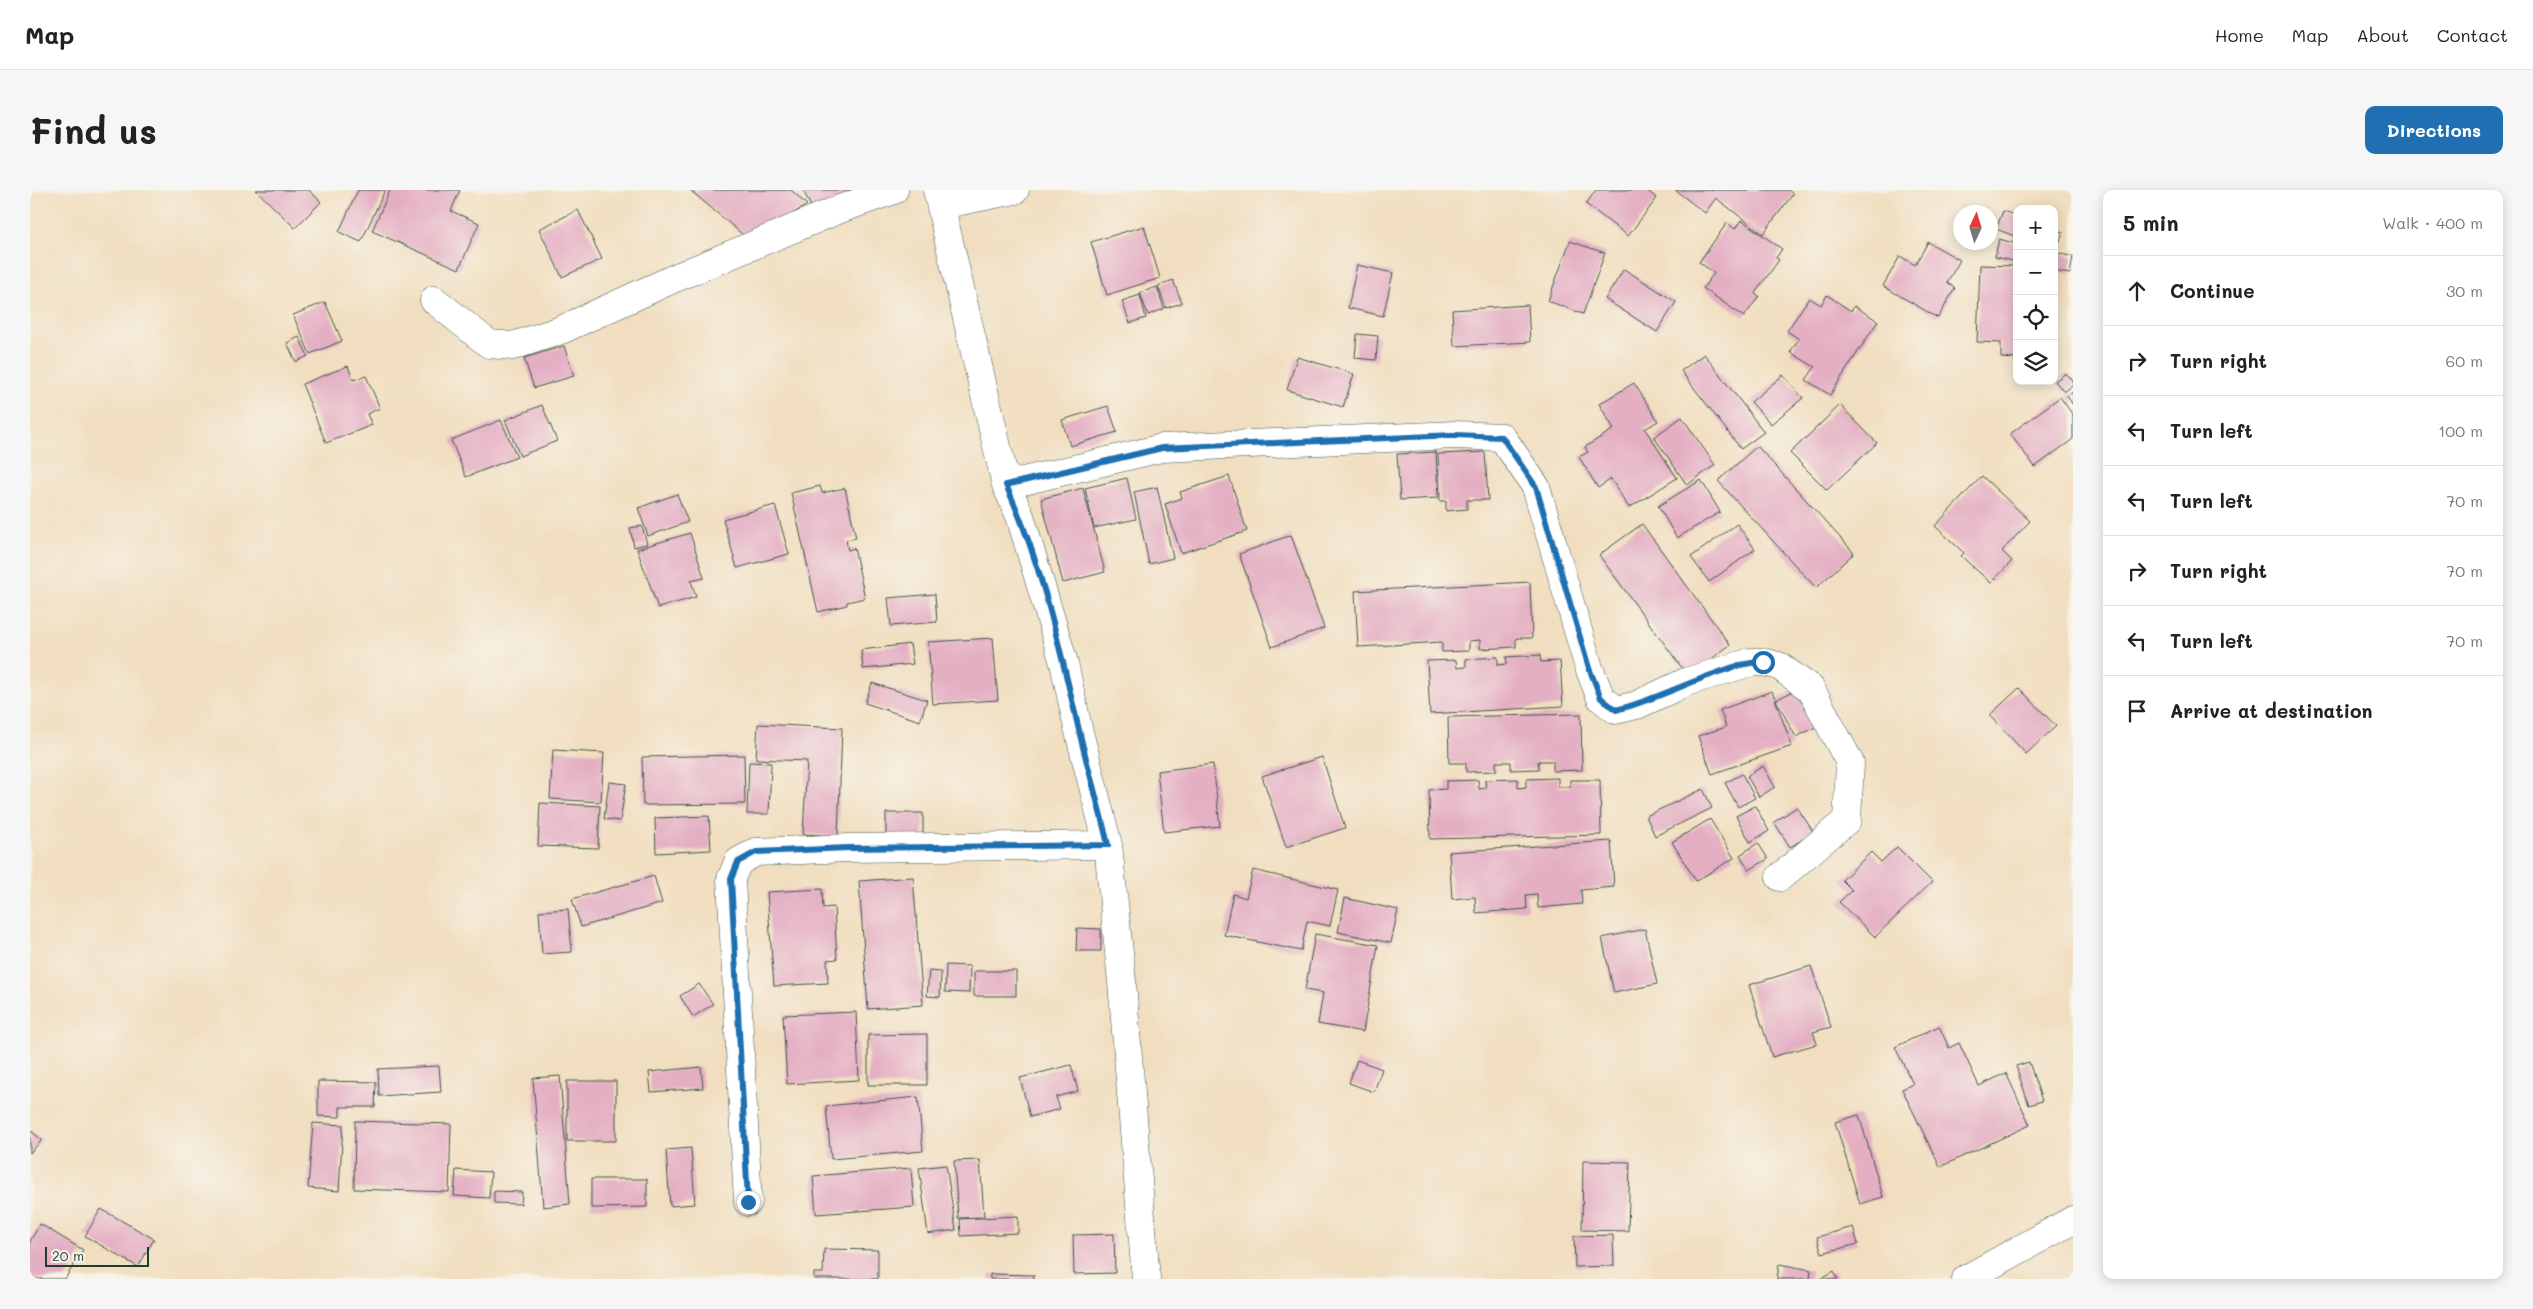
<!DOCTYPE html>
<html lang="en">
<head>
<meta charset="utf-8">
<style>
  :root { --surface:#fff; --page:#f6f6f6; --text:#222; --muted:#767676; --line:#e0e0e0; --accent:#1f6fb2 }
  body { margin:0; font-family:Mali,sans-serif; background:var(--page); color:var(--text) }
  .controls { position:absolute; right:15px; top:15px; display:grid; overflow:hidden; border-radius:10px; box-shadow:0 2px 12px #0003 }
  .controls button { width:45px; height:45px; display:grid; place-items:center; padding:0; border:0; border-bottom:1px solid var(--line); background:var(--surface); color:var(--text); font:25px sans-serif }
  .compass { position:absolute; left:1923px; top:15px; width:45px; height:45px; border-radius:50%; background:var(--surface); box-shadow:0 2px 12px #0003; rotate:4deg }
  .scale { position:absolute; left:15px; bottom:12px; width:104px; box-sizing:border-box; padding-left:5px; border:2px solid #1f3d34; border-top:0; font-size:14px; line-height:18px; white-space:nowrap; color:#1f3d34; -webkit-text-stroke:4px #f7f3e8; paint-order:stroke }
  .stop { position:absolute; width:15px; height:15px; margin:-11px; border:4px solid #1f6fb2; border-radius:50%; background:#fff }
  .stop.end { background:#1f6fb2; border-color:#fff; box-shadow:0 1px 5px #0008 }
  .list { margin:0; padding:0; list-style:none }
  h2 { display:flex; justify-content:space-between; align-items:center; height:65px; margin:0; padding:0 20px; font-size:21px }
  h2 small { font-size:16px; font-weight:400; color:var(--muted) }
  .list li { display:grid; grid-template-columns:32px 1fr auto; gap:15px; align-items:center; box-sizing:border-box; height:70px; padding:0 20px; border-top:1px solid var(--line) }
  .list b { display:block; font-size:19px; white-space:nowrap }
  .list em { font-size:16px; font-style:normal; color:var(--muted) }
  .icon { flex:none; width:28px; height:28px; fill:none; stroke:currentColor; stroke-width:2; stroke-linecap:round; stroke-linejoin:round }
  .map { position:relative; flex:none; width:2043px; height:1089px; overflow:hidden; border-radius:10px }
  header { display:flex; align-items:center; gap:30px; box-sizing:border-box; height:70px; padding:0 25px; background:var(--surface); border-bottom:1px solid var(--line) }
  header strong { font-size:24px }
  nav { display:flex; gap:28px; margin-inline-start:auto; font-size:18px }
  .intro { display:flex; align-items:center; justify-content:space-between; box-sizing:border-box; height:120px; padding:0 30px }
  h1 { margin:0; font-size:35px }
  .button { padding:12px 22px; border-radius:10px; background:var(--accent); color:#fff; font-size:18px; font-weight:700 }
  main { display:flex; gap:30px; padding:0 30px }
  aside { flex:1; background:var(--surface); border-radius:10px; box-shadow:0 2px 12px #0003 }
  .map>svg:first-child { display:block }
  .building { fill:#e4afc3 }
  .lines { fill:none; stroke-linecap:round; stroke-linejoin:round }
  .minor-casing { stroke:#3e5549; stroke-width:29 }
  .minor { stroke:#fff; stroke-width:28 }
  .route { stroke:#1f6fb2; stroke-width:6 }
</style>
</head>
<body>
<header>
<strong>Map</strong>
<nav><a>Home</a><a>Map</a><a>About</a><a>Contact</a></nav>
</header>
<div class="intro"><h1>Find us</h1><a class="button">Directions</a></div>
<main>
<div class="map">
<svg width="2043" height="1089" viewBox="0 0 2043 1089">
  <rect width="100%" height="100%" fill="#f7f3e8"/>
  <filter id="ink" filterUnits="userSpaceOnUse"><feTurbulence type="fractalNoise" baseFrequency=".02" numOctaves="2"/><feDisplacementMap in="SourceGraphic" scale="10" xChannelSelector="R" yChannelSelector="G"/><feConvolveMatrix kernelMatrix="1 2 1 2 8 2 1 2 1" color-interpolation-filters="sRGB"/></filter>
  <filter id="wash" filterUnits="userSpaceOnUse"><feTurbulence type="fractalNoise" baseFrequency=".0096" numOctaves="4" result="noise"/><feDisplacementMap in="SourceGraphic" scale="20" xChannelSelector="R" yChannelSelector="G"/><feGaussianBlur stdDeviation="1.12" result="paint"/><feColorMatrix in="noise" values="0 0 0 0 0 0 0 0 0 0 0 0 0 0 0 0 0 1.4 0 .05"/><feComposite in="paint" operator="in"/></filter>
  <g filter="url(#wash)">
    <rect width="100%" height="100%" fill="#f1dec0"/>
    <g id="blocks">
      <path class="building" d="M226,0H279L291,12L265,38Z
        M328,0H355L331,52L309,42Z
        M360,0H430L421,21L449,33L429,79L342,41Z
        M660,0H761L777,15L719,50Z
        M773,0H828L783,21Z
        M1566,0H1616L1627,8L1598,46L1556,14Z
        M1645,0H1758L1763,4L1733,44L1686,8L1675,23Z
        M548,20L572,69L532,87L509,39Z
        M1973,21L1987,26V47L1966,39Z
        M1711,30L1752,59L1746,68L1749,70L1725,103L1729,106L1714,127L1673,98L1684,83L1669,72L1697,33L1705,39Z
        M1114,36L1130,88L1077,105L1061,52Z
        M2024,39L2033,42L2027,60L2024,59Z
        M1969,49L1987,54V72L1965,67Z
        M1540,51L1575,63L1553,124L1518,111Z
        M1898,52L1930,70L1917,93L1925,98L1908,128L1853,96L1870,66L1885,75Z
        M2024,62L2043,67L2040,84L2024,81Z
        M1327,75L1363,83L1353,126L1318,118Z
        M1950,75L1987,76V169L1971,168V153L1947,152Z
        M1594,79L1646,112L1627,142L1575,109Z
        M1143,90L1152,113L1136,118L1128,96Z
        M1127,97L1134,119L1118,125L1110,103Z
        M1110,105L1116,128L1100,133L1092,111Z
        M1797,105L1821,121L1824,116L1848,131L1800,205L1776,190L1785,177L1760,162L1769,149L1757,141L1779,108L1791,115Z
        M295,112L312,151L280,164L263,125Z
        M1498,115L1500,152L1424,156L1422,120Z
        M1327,144L1348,146L1346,170L1325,168Z
        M269,147L278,166L266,172L257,153Z
        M534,156L544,186L504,198L494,168Z
        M1674,164L1734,242L1711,259L1651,181Z
        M1267,167L1324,184L1313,217L1257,200Z
        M318,176L323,190L336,186L350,218L337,224L342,235L296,253L272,194Z
        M2036,183L2043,191V195L2034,202L2025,191Z
        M1753,185L1773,208L1741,234L1721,212Z
        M1604,193L1628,231L1615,239L1647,288L1599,318L1581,289L1568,298L1549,267L1558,262L1555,257L1584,239L1569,214Z
        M2043,202V215L2037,206Z
        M2030,207L2043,225V249L2005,277L1980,244Z
        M512,215L527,251L490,266L475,230Z
        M1810,215L1847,253L1797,300L1760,263Z
        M1078,216L1087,242L1040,256L1032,230Z
        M1652,227L1685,275L1657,295L1624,247Z
        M471,230L487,267L436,287L421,250Z
        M1727,256L1824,363L1786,398L1688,291Z
        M1406,262L1408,308L1370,310L1367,264Z
        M1455,262L1458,310H1437V319L1416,321V311H1410L1408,264Z
        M1199,286L1217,341L1151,363L1135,314L1152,308L1150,302Z
        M1952,286L2000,331L1972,361L1982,371L1961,393L1931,366L1934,363L1905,336Z
        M1097,288L1106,329L1064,338L1055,298Z
        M1671,290L1690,322L1647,348L1628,316Z
        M790,296L792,303L815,298L826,348L816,350L818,360L824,358L835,408L817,412V415L788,422L761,303Z
        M1127,297L1143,368L1119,374L1104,302Z
        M1053,298L1075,382L1033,393L1011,309Z
        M647,304L658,332L618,346L608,318Z
        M745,315L759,364L707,378L693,329Z
        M1612,334L1700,455L1658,486L1569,365Z
        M1707,334L1725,359L1679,392L1661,367Z
        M612,336L617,354L604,357L600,338Z
        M660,343L674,388L661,391L666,407L628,418L607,359Z
        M1261,345L1294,438L1242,457L1209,364Z
        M1500,392L1502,448H1486V457L1450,459V450L1439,451V461L1412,462V452L1328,457L1325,401Z
        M905,404L907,432L861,436L858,408Z
        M963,448L968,510L903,514L898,452Z
        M880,454L883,474L833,479L831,460Z
        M1510,465L1511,472L1530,471L1533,516L1400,524L1397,471L1426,470L1427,478L1436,477V469L1468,467V475L1477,474L1476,467Z
        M842,493L897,510L890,531L835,513Z
        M1769,498L1788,536L1766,547L1746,510Z
        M1989,498L2026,536L1996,564L1960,525Z
        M1742,501L1762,556L1682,584L1668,546L1696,537L1690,520Z
        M1551,524L1552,580L1523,581V571H1508L1509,579L1481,580V572H1466V581L1436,582V573H1419L1418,527Z
        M728,534L812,538L808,646L773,644L777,571L726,569Z
        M523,560L574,563L571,612L520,609Z
        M714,565L715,614L613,615L612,567Z
        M1292,567L1315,638L1256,657L1232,586Z
        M719,572L741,573L739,624H717Z
        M1183,574L1190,636L1134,642L1127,581Z
        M1733,576L1745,597L1729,607L1717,586Z
        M1712,584L1725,608L1708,617L1695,593Z
        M1528,588V597H1540V590H1570L1571,645L1400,649L1399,600L1416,599V591L1448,590L1449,599L1456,598L1455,590L1488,589V598L1496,597V589Z
        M579,592L596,594L590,631L574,629Z
        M1673,599L1682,618L1625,646L1616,626Z
        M510,613L570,616L568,658L508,656Z
        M1725,616L1739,641L1720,652L1706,626Z
        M1767,617L1784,643L1760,657L1744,632Z
        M856,623H893V646H856Z
        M679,626L681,660L626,663L625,628Z
        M1680,629L1704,668L1666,691L1642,652Z
        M1581,651L1584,697L1551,700L1552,714L1508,718L1507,704L1496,705L1497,719L1446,723L1445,707L1422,709L1419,662Z
        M1728,653L1738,669L1719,680L1710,665Z
        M1867,657L1902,692L1845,747L1809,712L1822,700L1812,690L1841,662L1851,672Z
        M1223,680L1308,700L1300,736L1277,731L1271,761L1194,745L1203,704L1216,708Z
        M624,686L632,713L551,737L542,709Z
        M883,687L893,815L838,819L829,691Z
        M792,699L793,718L804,717L807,769L797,770L798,793L744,796L737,702Z
        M1315,708L1368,720L1361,753L1308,742Z
        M538,719L542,762L512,764L509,721Z
        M1047,738L1071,739V761H1046Z
        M1615,739L1627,794L1584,803L1572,748Z
        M1285,744L1348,755L1333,842L1288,834L1293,803L1275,800Z
        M916,775L940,776L939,803L915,802Z
        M1781,776L1801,837L1783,842L1787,854L1742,867L1719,795Z
        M899,781L911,782L910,807L897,806Z
        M944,781H986V806H944Z
        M669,794L683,814L663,827L650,806Z
        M826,822L829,890L757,894L753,825Z
        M1909,836L1919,858L1929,853L1949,896L1976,883L2000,935L1910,977L1872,899L1883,894L1865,857Z
        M897,844V895H838V845Z
        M1327,870L1352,879L1344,902L1319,893Z
        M1999,872L2012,911L1999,915L1986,876Z
        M1041,875L1048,901L1026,907L1030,919L1000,927L990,888Z
        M409,876L411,902L349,906L348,879Z
        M671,877L673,898L621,902L619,882Z
        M530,886L540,1014L513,1017L503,888Z
        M288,891L346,892L345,917H310V927L288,926Z
        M537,891H586V951H537Z
        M888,907L893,961L801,969L796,916Z
        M1829,925L1853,1007L1830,1014L1805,932Z
        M325,931L421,934L419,1002L324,999Z
        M283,933L313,935L309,1001L278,998Z
        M0,940L12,950L0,963Z
        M661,958L665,1014L640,1016L636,960Z
        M950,970L954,1027L928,1028L924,971Z
        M1553,971L1600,972L1598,1041L1552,1040Z
        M916,975L926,1040L898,1044L889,978Z
        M881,978L884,1017L786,1024L783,986Z
        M426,980L461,982L459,1008L424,1006Z
        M561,989H617V1017L561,1018Z
        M464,1001L492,1002L491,1014L464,1013Z
        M71,1019L124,1049L108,1077L55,1046Z
        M988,1026V1043L931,1046L930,1029Z
        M10,1034L53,1060L35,1089H0V1051Z
        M1823,1037L1828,1054L1792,1063L1787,1047Z
        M1084,1044L1085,1083L1044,1084L1043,1045Z
        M1583,1045L1584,1076L1545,1077L1544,1046Z
        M794,1059L848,1060V1089H784V1083H793Z
        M1749,1074L1781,1080L1780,1089H1747Z
        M1804,1081L1808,1089H1790Z
        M960,1084L1004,1085V1089H960Z"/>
    </g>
  </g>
  <g filter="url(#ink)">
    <use href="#blocks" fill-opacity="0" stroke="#3e5549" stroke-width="1"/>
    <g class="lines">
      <defs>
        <path id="minor" d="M907,0L976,295L990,326L1034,473L1048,538L1078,655L1092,792L1116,1089
          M911,15L985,0
          M404,110L459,154L483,156L531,140L645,88L810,19L864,0
          M976,295L1132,258L1425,245L1472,247L1506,297L1559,478L1571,508L1586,520L1607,515L1656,492L1721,472H1733L1749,476L1781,499L1820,573L1817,630L1750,687
          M718,1012L701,689L708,672L726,662L818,658L1078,655
          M1936,1089L2043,1030"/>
      </defs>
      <use href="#minor" class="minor-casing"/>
      <use href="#minor" class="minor"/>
    </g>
  </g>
  <g class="lines" filter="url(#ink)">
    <path class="route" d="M718,1012L701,689L708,672L726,662L818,658L1078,655C1069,615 1057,576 1048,536C1029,455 1011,371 976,295L1132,258L1425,245L1472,247L1506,297L1559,478L1571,508L1586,520C1622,511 1656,493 1692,481C1706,476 1718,472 1733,472"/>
  </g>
</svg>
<div class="controls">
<button>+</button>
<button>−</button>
<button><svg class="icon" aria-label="locate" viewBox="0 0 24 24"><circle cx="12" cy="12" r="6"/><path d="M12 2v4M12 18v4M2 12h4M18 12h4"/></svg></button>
<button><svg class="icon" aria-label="layers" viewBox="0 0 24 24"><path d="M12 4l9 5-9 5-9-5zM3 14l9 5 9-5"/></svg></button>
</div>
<svg class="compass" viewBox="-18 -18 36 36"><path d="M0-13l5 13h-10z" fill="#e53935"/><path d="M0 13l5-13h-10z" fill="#767676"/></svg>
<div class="scale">20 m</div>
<div class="stop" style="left:1733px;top:472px"></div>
<div class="stop end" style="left:718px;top:1012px"></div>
</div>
<aside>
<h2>5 min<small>Walk · 400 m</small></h2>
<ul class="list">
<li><svg class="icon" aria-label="ahead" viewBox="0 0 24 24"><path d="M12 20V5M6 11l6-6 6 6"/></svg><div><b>Continue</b></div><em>30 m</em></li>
<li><svg class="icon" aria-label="right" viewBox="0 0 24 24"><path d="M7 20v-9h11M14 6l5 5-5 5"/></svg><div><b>Turn right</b></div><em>60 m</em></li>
<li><svg class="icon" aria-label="left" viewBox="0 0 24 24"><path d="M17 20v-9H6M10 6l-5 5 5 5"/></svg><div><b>Turn left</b></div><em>100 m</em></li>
<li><svg class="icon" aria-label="left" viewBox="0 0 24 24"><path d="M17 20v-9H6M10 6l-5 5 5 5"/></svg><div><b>Turn left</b></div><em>70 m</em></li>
<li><svg class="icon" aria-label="right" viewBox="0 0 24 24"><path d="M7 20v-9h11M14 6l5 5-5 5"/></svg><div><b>Turn right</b></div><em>70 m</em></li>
<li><svg class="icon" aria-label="left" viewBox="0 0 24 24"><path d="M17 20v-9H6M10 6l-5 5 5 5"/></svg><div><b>Turn left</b></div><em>70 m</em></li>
<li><svg class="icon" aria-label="arrive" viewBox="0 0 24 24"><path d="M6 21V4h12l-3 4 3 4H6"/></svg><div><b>Arrive at destination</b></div></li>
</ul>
</aside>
</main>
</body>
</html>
